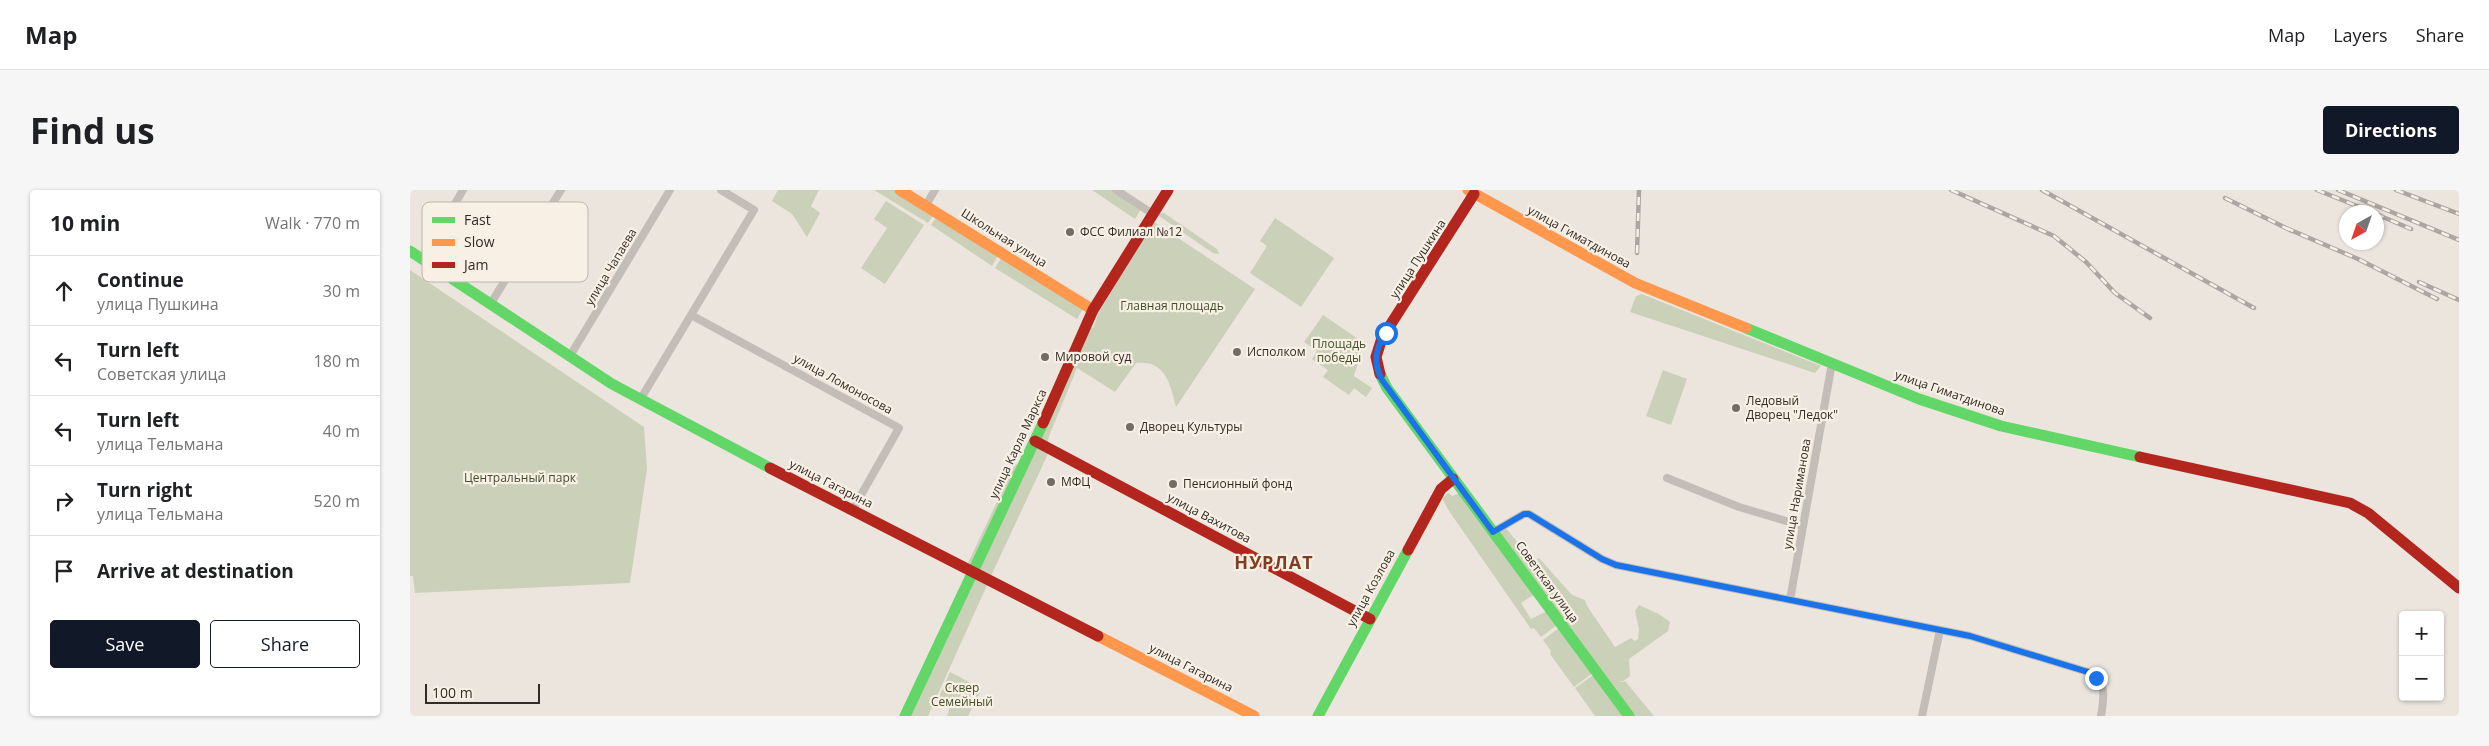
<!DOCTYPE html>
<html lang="en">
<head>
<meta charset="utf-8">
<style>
  :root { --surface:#fff; --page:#f6f6f6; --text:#202124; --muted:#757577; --line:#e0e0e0; --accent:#111827 }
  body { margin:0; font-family:"Open Sans",sans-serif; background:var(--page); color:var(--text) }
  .controls { position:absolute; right:15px; bottom:15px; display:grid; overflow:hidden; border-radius:5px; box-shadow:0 1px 4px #0004 }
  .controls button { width:45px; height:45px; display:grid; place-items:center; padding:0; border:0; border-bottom:1px solid var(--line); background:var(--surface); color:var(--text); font:25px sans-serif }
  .compass { position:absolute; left:1929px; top:15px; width:45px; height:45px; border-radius:50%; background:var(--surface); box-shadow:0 1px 4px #0004; rotate:220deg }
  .scale { position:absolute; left:15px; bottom:12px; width:115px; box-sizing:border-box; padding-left:5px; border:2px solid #332b26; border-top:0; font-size:14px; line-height:18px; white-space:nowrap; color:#332b26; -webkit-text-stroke:4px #f8f0e4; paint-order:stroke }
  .stop { position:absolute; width:15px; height:15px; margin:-11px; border:4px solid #1a73e8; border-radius:50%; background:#fff }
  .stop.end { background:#1a73e8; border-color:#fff; box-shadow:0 1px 5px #0008 }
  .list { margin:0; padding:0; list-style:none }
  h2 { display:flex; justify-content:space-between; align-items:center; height:65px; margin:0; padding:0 20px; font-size:21px }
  h2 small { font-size:16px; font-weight:400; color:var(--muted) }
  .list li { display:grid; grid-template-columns:32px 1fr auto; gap:15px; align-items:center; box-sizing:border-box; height:70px; padding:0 20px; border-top:1px solid var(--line) }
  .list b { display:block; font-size:19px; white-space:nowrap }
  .list p { margin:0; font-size:16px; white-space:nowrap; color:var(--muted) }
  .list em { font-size:16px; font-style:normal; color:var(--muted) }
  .actions { display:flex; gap:10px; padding:15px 20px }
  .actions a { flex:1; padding:11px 0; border:1px solid var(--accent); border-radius:5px; text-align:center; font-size:18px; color:var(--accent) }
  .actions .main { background:var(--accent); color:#fff }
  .icon { flex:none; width:28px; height:28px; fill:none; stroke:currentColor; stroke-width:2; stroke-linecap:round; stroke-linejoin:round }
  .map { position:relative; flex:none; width:2049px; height:526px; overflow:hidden; border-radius:5px }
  header { display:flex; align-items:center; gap:30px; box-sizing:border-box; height:70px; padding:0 25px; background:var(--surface); border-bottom:1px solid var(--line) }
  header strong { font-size:24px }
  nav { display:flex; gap:28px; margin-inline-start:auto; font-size:18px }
  .intro { display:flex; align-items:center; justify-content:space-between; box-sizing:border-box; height:120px; padding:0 30px }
  h1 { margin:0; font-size:35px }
  .button { padding:12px 22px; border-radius:5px; background:var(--accent); color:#fff; font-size:18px; font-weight:700 }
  main { display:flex; gap:30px; padding:0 30px }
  aside { flex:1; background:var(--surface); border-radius:5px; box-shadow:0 1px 4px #0004 }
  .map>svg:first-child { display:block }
  .green { fill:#cbd0b9 }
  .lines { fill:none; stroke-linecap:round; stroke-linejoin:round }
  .street { stroke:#c3bdb7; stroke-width:8 }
  .fast { stroke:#63d668; stroke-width:11 }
  .slow { stroke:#ff974d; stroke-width:11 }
  .jam { stroke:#b3261e; stroke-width:11 }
  .rail-casing { stroke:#aba6a1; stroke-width:4.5 }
  .rail { stroke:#f8f0e4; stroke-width:2.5; stroke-dasharray:8; stroke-linecap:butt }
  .route { stroke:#1a73e8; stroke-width:6 }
  .poi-dot { fill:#736c66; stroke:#f8f0e4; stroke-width:2 }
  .labels { text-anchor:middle; stroke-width:4.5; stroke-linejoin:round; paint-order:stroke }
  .poi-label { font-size:12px; fill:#332b26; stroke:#f8f0e4; text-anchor:start }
  .street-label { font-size:12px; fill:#332b26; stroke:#f8f0e4 }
  .park-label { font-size:12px; fill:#41502b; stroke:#f8f0e4 }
  .district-label { font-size:18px; font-weight:bold; letter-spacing:1px; fill:#7e3e23; stroke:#f8f0e4 }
  .key { fill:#f8f0e4; stroke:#bdb5ab; stroke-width:1 }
  .key-label { font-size:14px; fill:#332b26 }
</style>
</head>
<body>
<header>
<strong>Map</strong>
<nav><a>Map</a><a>Layers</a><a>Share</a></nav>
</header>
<div class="intro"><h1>Find us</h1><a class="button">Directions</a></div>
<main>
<aside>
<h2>10 min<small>Walk · 770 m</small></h2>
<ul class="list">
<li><svg class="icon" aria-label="ahead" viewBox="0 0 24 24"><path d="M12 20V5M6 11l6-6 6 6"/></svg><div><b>Continue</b><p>улица Пушкина</p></div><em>30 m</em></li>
<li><svg class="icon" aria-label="left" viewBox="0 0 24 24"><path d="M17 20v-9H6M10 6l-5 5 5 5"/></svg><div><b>Turn left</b><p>Советская улица</p></div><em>180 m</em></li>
<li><svg class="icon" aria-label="left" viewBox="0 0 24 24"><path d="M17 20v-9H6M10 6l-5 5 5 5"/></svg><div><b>Turn left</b><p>улица Тельмана</p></div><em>40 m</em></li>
<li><svg class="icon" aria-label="right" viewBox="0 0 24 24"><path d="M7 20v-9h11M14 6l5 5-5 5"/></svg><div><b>Turn right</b><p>улица Тельмана</p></div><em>520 m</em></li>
<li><svg class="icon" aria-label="arrive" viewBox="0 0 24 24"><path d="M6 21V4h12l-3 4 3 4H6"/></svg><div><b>Arrive at destination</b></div></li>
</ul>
<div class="actions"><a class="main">Save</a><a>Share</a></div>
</aside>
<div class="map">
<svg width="2049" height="526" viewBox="0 0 2049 526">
  <rect width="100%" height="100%" fill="#ebe5de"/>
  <path class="green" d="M368,0H409L401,16L410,23L397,47L382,24L362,11Z
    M464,0H484L524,24L518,33Z
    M682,0H702L731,19L725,29Z
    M476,11L514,35L475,94L451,78L477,38L464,29Z
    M751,23H754L807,59L809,64L803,63L749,26Z
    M527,26L589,64L582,76L521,35Z
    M865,28L924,68L891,117L840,83L857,56L850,51Z
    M744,32L845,99L766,217C760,194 756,170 726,173L705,202L667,178L639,246L637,256L627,251L678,137L683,138L689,122Z
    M592,67L674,117L667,129L585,78Z
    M0,80L234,237L237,279L220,393L5,403L3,386H0Z
    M1232,104L1411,176L1405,183L1220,122L1226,106Z
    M913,125L954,153L944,186L962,198L956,207L944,198L939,205L913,187L918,180L902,169L907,161L894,152Z
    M1253,180L1277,189L1261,235L1236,226Z
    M625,255L638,262L637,266L580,388L566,381Z
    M605,274L612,277L562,379L557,375Z
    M1039,303L1042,306L1050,303L1125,404L1111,413L1121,429L1137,421L1147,435L1131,447L1124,438L1121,439L1039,321L1032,308Z
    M1094,336L1124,372L1129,368L1162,405L1175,410L1177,416L1205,457L1221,448L1225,451L1228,449L1229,439L1225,421L1229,415L1249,424L1260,432L1258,441L1219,469L1220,486L1213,491H1208L1213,492L1215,491L1244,526H1221L1085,342Z
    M564,386L578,393L518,526H498Z
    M1149,438L1184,482L1164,497L1140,464L1141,461L1133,450Z
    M540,482L572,499L558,526H537L541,514L529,507Z
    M1186,483L1217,526H1185L1165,498Z"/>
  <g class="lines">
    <path class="street" d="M706,0L743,24
      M516,15L525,0
      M13,69L53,0
      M81,113L151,0
      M281,125L489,238L442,321
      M160,166L260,0
      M230,210L344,20L311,0
      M1257,288L1329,317L1393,336
      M1083,342L1114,324H1119L1192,369L1206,375L1560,446L1678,482C1698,496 1694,505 1691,526
      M1380,410L1422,173
      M1512,526L1530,440"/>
    <path class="fast" d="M0,61L202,194L360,278
      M1336,138L1509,209L1591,236L1730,267
      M970,184L977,198L1219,526
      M495,526L633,233
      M908,526L998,360"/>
    <path class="slow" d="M490,0L683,120
      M1058,0L1225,93L1336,138
      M688,446L844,526"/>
    <path class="jam" d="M970,184L966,167L972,148L1064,4
      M633,233L683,120L758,0
      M625,251L960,429
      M1730,267L1940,313L1958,323L2049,398
      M360,278L688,446
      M998,360L1031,299L1043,289"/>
    <defs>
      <path id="rail" d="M1541,0L1644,46L1676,72L1705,103L1740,128
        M1632,0L1844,118
        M1907,0L1962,22
        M1928,0L2049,50
        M1986,0L2049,24
        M1815,8L1882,41
        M1966,24L2001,39
        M1876,38L1948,69L2027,109
        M1227,63L1229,0
        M2009,92L2049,110"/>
    </defs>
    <use href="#rail" class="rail-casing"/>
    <use href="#rail" class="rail"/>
  </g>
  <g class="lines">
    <path class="route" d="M976,143C965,159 963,172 972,190L1083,342L1114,324H1119L1192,369L1206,375L1560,446L1678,482L1686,488"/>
  </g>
  <g class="poi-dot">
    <circle cx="660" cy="42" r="5"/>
    <circle cx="827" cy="162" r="5"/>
    <circle cx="635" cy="167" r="5"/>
    <circle cx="1326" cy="218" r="5"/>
    <circle cx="720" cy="237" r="5"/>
    <circle cx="641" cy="292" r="5"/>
    <circle cx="763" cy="294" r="5"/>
  </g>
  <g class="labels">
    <g class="poi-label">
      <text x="670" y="46">ФСС Филиал №12</text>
      <text x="837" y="166">Исполком</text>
      <text x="645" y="171">Мировой суд</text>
      <text x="1336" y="215">Ледовый<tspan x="1336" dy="14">Дворец "Ледок"</tspan></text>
      <text x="730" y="241">Дворец Культуры</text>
      <text x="651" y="296">МФЦ</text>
      <text x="773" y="298">Пенсионный фонд</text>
    </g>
    <g class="street-label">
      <text transform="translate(1169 47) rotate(29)" y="4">улица Гиматдинова</text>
      <text transform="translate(594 48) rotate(32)" y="4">Школьная улица</text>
      <text transform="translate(1008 69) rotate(-57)" y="4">улица Пушкина</text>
      <text transform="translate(201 77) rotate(-59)" y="4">улица Чапаева</text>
      <text transform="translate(433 194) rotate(29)" y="4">улица Ломоносова</text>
      <text transform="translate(1540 203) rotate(19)" y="4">улица Гиматдинова</text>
      <text transform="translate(608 254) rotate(-65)" y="4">улица Карла Маркса</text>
      <text transform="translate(421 294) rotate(27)" y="4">улица Гагарина</text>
      <text transform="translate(1387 304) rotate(-80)" y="4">улица Нариманова</text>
      <text transform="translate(799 328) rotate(28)" y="4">улица Вахитова</text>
      <text transform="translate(1137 392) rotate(54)" y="4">Советская улица</text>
      <text transform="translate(961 398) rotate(-61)" y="4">улица Козлова</text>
      <text transform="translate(781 478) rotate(27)" y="4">улица Гагарина</text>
    </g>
    <g class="park-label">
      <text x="762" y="120">Главная площадь</text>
      <text x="929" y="158">Площадь<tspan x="929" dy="14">победы</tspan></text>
      <text x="110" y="292">Центральный парк</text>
      <text x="552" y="502">Сквер<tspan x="552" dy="14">Семейный</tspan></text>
    </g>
    <g class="district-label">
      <text x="864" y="379">НУРЛАТ</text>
    </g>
  </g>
  <rect x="12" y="12" width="166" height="80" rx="8" class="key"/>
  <rect x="22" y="27" width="23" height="6" fill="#63d668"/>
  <rect x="22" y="49" width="23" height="7" fill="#ff974d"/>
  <rect x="22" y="72" width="23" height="6" fill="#b3261e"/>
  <g class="key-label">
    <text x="54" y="35">Fast</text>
    <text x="54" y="57">Slow</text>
    <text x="54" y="80">Jam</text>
  </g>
</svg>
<div class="controls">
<button>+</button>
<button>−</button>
</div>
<svg class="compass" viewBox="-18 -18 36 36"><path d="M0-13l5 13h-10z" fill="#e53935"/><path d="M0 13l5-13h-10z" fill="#757577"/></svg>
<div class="scale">100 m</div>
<div class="stop" style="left:976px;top:143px"></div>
<div class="stop end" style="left:1686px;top:488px"></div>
</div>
</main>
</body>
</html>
